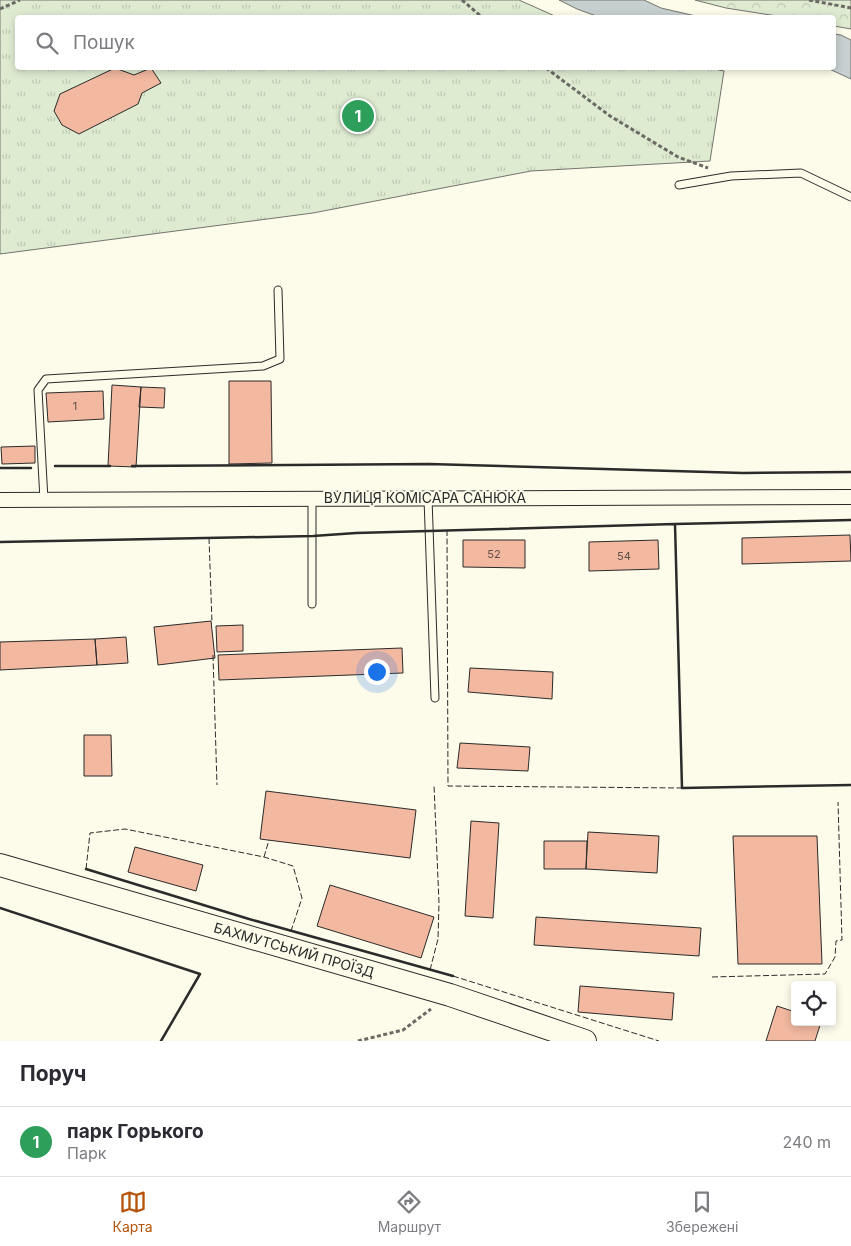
<!DOCTYPE html>
<html lang="uk">
<head>
<meta charset="utf-8">
<style>
  :root { --surface:#fff; --page:#f7f7f7; --text:#2b2b33; --muted:#7c7c81; --line:#e1e1e2; --accent:#b45309 }
  body { margin:0; font-family:Inter,sans-serif; background:var(--page); color:var(--text) }
  .controls { position:absolute; right:15px; bottom:15px; display:grid; overflow:hidden; border-radius:5px; box-shadow:0 2px 8px #0003 }
  .controls button { width:45px; height:45px; display:grid; place-items:center; padding:0; border:0; border-bottom:1px solid var(--line); background:var(--surface); color:var(--text); font:25px sans-serif }
  .you { position:absolute; left:376px; top:671px; width:18px; height:18px; margin:-12px; border:4px solid #fff; border-radius:50%; background:#1a73e8; box-shadow:0 0 0 8px #1a73e833 }
  .badge { display:grid; place-items:center; width:32px; height:32px; border-radius:50%; background:var(--accent); color:#fff; font-size:16px; font-weight:700 }
  .pin { position:absolute; translate:-50% -50%; border:2px solid #fff; box-shadow:0 1px 5px #0006 }
  .list { margin:0; padding:0; list-style:none }
  h2 { display:flex; justify-content:space-between; align-items:center; height:65px; margin:0; padding:0 20px; font-size:21px }
  h2 small { font-size:16px; font-weight:400; color:var(--muted) }
  .list li { display:grid; grid-template-columns:32px 1fr auto; gap:15px; align-items:center; box-sizing:border-box; height:70px; padding:0 20px; border-top:1px solid var(--line) }
  .list b { display:block; font-size:19px; white-space:nowrap }
  .list p { margin:0; font-size:16px; white-space:nowrap; color:var(--muted) }
  .list em { font-size:16px; font-style:normal; color:var(--muted) }
  .icon { flex:none; width:28px; height:28px; fill:none; stroke:currentColor; stroke-width:2; stroke-linecap:round; stroke-linejoin:round }
  .map { position:relative; flex:none; width:851px; height:1041px; overflow:hidden }
  .search { position:absolute; background:var(--surface); box-shadow:0 2px 8px #0003; left:15px; right:15px; top:15px; height:55px; display:flex; align-items:center; gap:12px; box-sizing:border-box; padding:0 18px; border-radius:5px; color:var(--muted); font-size:19px }
  .sheet { height:135px; background:var(--surface) }
  nav { display:flex; justify-content:space-around; align-items:center; box-sizing:border-box; height:70px; border-top:1px solid var(--line); background:var(--surface); font-size:14px; color:var(--muted) }
  nav a { display:grid; justify-items:center; gap:2px }
  nav .on { color:var(--accent) }
  .map>svg:first-child { display:block }
  .forest { fill:url(#forest-crowns); stroke:#74746e }
  .park { fill:url(#park-tufts); stroke:#74746e }
  .water { fill:#c7d0d0; stroke:#74746e }
  .building { fill:#f2b8a0; stroke:#2b2b2b }
  .lines { fill:none; stroke-linecap:round; stroke-linejoin:round }
  .lane-casing { stroke:#2b2b2b; stroke-width:9 }
  .street-casing { stroke:#2b2b2b; stroke-width:16 }
  .primary-casing { stroke:#2b2b2b; stroke-width:24 }
  .path { stroke:#6a6964; stroke-width:3; stroke-dasharray:4 2.5; stroke-linecap:butt }
  .lane { stroke:#fdfbea; stroke-width:7 }
  .street { stroke:#fdfbea; stroke-width:14 }
  .primary { stroke:#fdfbea; stroke-width:22 }
  .fence { stroke:#2b2b2b; stroke-width:1; stroke-dasharray:6 2.5; stroke-linecap:butt }
  .wall { stroke:#2b2b2b; stroke-width:2.5 }
  .labels { text-anchor:middle; stroke-width:4; stroke-linejoin:round; paint-order:stroke }
  .number-label { font-size:11px; fill:#5d4e48 }
  .street-label { font-size:14px; fill:#2b2b2b; stroke:#fdfbea }
</style>
</head>
<body>
<div class="map">
<svg width="851" height="1041" viewBox="0 0 851 1041">
  <defs>
    <pattern id="forest-crowns" width="20" height="18" patternUnits="userSpaceOnUse" patternTransform="scale(1.25)"><rect width="20" height="18" fill="#deebd1"/><path d="M2 6a3 3 0 1 1 6 0M12 15a3 3 0 1 1 6 0" fill="none" stroke="#bfcab4"/></pattern>
    <pattern id="park-tufts" width="24" height="20" patternUnits="userSpaceOnUse" patternTransform="scale(1.25)"><rect width="24" height="20" fill="#deebd1"/><path d="M3 7l-1-3M5 7V3M7 7l1-3M15 17l-1-3M17 17v-4M19 17l1-3" fill="none" stroke="#bfcab4"/></pattern>
  </defs>
  <rect width="100%" height="100%" fill="#fdfbea"/>
  <path class="forest" d="M695,0H851V29L834,26V18L783,17L726,8Z"/>
  <path class="park" d="M0,0H519L557,17L18,18V68H709L724,71L710,161L531,171L313,213L0,254Z"/>
  <path class="water" d="M559,0H644L661,8L700,17H599L577,9Z
    M834,34L841,35L851,40V79L827,68H834Z"/>
  <path class="building" d="M115,68L134,75L151,68L161,83L142,93L138,104L79,134L62,125L54,111L60,94Z
    M229,381H271L272,463L229,464Z
    M112,385L141,387L136,467L108,466Z
    M141,387L165,388L164,408L139,407Z
    M103,391L104,419L48,422L46,393Z
    M35,446V463L2,464L1,447Z
    M850,535L851,561L742,564V538Z
    M463,540H525V568L463,567Z
    M658,540L659,569L589,571V542Z
    M211,621L215,658L158,665L154,627Z
    M243,625V651L217,652L216,626Z
    M126,637L128,663L97,665L95,639Z
    M95,639L97,665L0,670V642Z
    M402,648L403,673L219,680L218,655Z
    M470,668L553,672L552,699L468,692Z
    M84,735H111L112,776H84Z
    M460,743L530,747L528,771L457,768Z
    M266,791L416,810L410,858L260,839Z
    M471,821L499,823L493,918L465,916Z
    M588,832L659,836L657,873L586,869Z
    M733,836H817L822,964H738Z
    M544,841H587L586,869H544Z
    M135,847L203,865L196,891L128,872Z
    M330,885L434,917L421,958L317,926Z
    M536,917L701,928L699,956L534,945Z
    M580,986L674,993L672,1020L578,1012Z
    M777,1006L795,1012V1022H821L815,1041H766Z"/>
  <g class="lines">
    <defs>
      <path id="lane" d="M679,185L731,176L801,173L851,197
        M428,498L435,698
        M44,500L38,390L46,379L263,366L280,359L278,290
        M312,604V499"/>
      <path id="street" d="M0,500L851,497"/>
      <path id="primary" d="M0,865L450,995L585,1041"/>
    </defs>
    <use href="#lane" class="lane-casing"/>
    <use href="#street" class="street-casing"/>
    <use href="#primary" class="primary-casing"/>
    <path class="path" d="M462,0L483,18
      M809,0L851,8
      M0,9L20,0
      M546,68L610,116L678,157L708,168
      M358,1041L403,1030L431,1009"/>
    <use href="#lane" class="lane"/>
    <use href="#street" class="street"/>
    <use href="#primary" class="primary"/>
    <path class="fence" d="M447,530L448,786L682,788
      M209,538L212,623
      M213,655L217,785
      M264,857L269,840
      M86,869L90,833L125,829L264,857L293,866L302,898L291,931
      M430,970L438,939L439,903L434,785
      M453,976L659,1041
      M712,977L825,974L835,957L836,941L842,940L838,802"/>
    <path class="wall" d="M55,466H110
      M132,466L429,464L743,473L851,472
      M0,468H31
      M851,520L675,524L682,788L851,785
      M0,542L313,536L356,533L675,524
      M86,869L249,919L453,976
      M0,908L200,974L161,1041"/>
  </g>
  <g class="labels">
    <g class="number-label">
      <text x="75" y="410">1</text>
      <text x="494" y="558">52</text>
      <text x="624" y="560">54</text>
    </g>
    <g class="street-label">
      <text x="425" y="503">ВУЛИЦЯ КОМІСАРА САНЮКА</text>
      <text transform="translate(294 950) rotate(16)" y="5">БАХМУТСЬКИЙ ПРОЇЗД</text>
    </g>
  </g>
</svg>
<div class="controls">
<button><svg class="icon" aria-label="locate" viewBox="0 0 24 24"><circle cx="12" cy="12" r="6"/><path d="M12 2v4M12 18v4M2 12h4M18 12h4"/></svg></button>
</div>
<div class="you"></div>
<div class="pin badge" style="left:358px;top:116px;background:#2e9e5b">1</div>
<div class="search"><svg class="icon" aria-label="search" viewBox="0 0 24 24"><circle cx="10" cy="10" r="6"/><path d="M15 15l6 6"/></svg>Пошук</div>
</div>
<section class="sheet">
<h2>Поруч<small></small></h2>
<ul class="list">
<li><span class="badge" style="background:#2e9e5b">1</span><div><b>парк Горького</b><p>Парк</p></div><em>240 m</em></li>
</ul>
</section>
<nav>
<a class="on"><svg class="icon" aria-label="map" viewBox="0 0 24 24"><path d="M3 6l6-2 6 2 6-2v14l-6 2-6-2-6 2zM9 4v14M15 6v14"/></svg>Карта</a>
<a><svg class="icon" aria-label="directions" viewBox="0 0 24 24"><path d="M12 3l9 9-9 9-9-9zM9 14v-3h6M13 9l2 2-2 2"/></svg>Маршрут</a>
<a><svg class="icon" aria-label="saved" viewBox="0 0 24 24"><path d="M7 4h10v16l-5-4-5 4z"/></svg>Збережені</a>
</nav>
</body>
</html>
